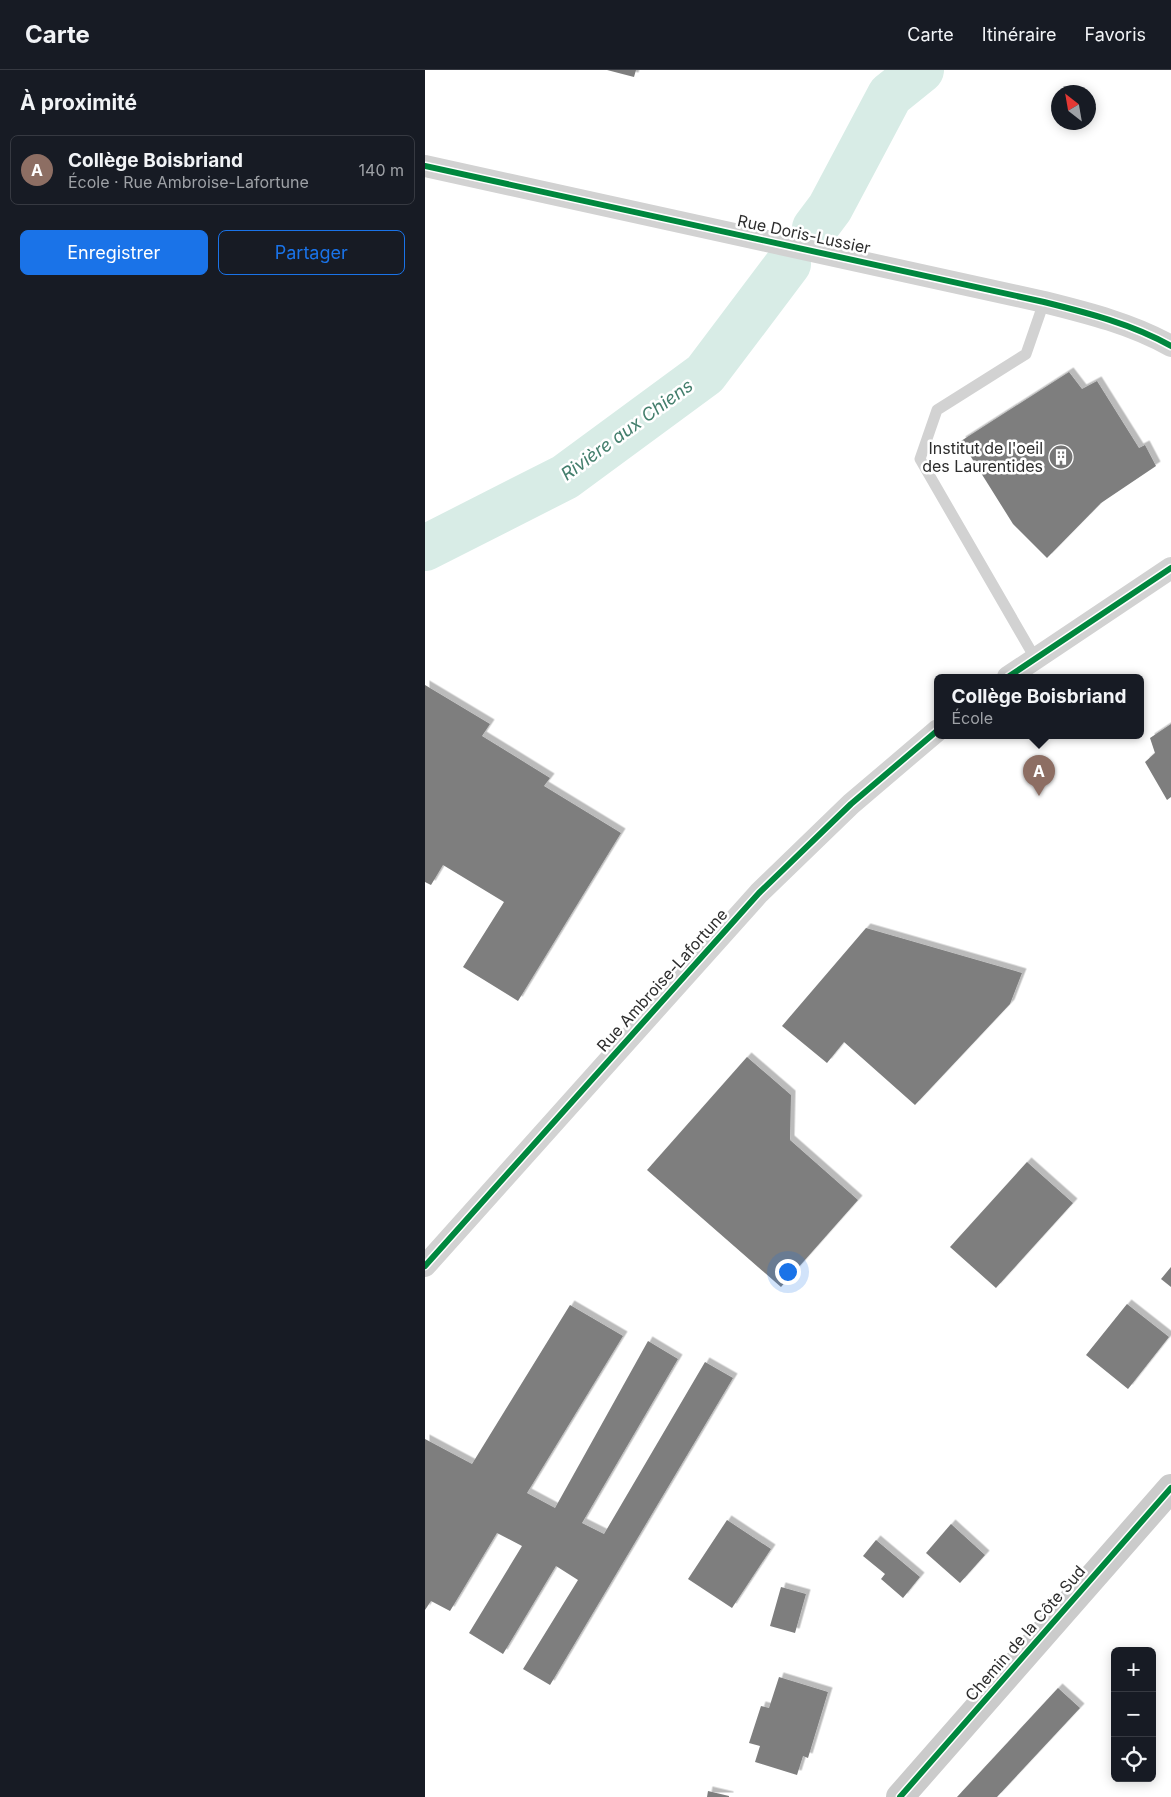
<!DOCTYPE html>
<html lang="fr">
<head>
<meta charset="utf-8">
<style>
  :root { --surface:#171b24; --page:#242831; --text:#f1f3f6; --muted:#9ea1a6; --line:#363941; --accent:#1a73e8 }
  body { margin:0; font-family:Inter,sans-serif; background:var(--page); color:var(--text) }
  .controls { position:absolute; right:15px; bottom:15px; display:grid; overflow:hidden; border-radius:8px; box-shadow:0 2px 12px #0003 }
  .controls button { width:45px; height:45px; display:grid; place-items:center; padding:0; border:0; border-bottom:1px solid var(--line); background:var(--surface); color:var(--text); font:25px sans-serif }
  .compass { position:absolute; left:626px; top:15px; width:45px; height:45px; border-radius:50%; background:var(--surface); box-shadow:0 2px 12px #0003; rotate:329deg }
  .you { position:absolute; left:362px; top:1201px; width:18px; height:18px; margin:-12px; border:4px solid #fff; border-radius:50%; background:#1a73e8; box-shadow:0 0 0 8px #1a73e833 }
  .badge { display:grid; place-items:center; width:32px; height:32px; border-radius:50%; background:var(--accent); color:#fff; font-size:16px; font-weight:700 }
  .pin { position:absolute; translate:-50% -41px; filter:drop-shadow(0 1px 2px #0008) }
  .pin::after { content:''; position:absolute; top:26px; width:18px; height:15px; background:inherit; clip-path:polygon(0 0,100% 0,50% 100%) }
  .popup { position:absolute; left:509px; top:604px; width:210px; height:65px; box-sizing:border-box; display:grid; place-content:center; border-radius:8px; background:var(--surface); filter:drop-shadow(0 1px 4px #0005); font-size:16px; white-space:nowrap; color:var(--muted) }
  .popup b { font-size:19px; color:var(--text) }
  .popup::after { content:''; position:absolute; left:50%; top:100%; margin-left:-10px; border:10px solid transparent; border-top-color:var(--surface) }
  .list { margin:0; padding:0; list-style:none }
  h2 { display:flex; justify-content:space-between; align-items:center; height:65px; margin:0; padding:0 20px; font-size:21px }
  h2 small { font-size:16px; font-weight:400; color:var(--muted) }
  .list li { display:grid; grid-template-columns:32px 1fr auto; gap:15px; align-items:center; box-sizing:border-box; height:70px; margin:0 10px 10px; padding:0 10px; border:1px solid var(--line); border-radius:8px }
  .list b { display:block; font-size:19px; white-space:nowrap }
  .list p { margin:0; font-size:16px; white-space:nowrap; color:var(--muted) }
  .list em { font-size:16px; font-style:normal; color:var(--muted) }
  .actions { display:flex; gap:10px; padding:15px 20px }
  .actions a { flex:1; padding:11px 0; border:1px solid var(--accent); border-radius:8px; text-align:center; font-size:18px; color:var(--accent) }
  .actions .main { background:var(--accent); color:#fff }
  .icon { flex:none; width:28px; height:28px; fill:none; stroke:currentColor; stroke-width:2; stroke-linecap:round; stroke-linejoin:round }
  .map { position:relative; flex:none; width:746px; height:1727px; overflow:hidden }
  header { display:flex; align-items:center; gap:30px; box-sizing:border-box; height:70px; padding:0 25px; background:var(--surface); border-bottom:1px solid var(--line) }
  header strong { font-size:24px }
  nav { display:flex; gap:28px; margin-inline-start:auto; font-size:18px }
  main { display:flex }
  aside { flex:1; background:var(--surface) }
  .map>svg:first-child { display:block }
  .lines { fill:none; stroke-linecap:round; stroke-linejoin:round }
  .river { stroke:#d8ece6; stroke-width:46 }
  .building { fill:#7e7e7e; filter:url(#shadow) }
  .lane { stroke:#d2d2d2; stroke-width:11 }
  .street { stroke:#d2d2d2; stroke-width:22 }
  .secondary { stroke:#cbcbcb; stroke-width:28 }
  .cycleway-casing { stroke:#fff; stroke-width:9 }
  .cycleway { stroke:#00873e; stroke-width:6 }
  .labels { text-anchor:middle; stroke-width:5; stroke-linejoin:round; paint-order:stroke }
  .street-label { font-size:16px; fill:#2d2d2d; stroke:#fff }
  .poi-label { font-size:16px; fill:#2d2d2d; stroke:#fff; text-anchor:end }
  .water-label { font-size:18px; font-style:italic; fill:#437e6c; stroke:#fff }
</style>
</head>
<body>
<header>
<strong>Carte</strong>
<nav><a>Carte</a><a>Itinéraire</a><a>Favoris</a></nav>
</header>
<main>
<aside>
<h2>À proximité<small></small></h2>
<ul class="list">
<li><span class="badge" style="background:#8d6e63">A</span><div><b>Collège Boisbriand</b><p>École · Rue Ambroise-Lafortune</p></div><em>140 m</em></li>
</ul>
<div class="actions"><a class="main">Enregistrer</a><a>Partager</a></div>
</aside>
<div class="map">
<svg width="746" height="1727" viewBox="0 0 746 1727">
  <defs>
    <filter id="shadow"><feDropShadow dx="4.5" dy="-4.5" stdDeviation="0" flood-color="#0004"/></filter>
  </defs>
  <rect width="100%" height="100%" fill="#fff"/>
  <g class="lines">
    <path class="river" d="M390,158L405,138L465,25L496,0
      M0,478L140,407L280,304L363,194"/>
  </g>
  <path class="building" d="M182,0H211L209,7Z
    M644,302L657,319L672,311L714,378L720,375L731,396L676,433L622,488L588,454L536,371Z
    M0,615L65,654L57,666L125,708L119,716L196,763L93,931L38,897L79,832L18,795L6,815L0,812Z
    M746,654V727L742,730L720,692L730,683L725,668Z
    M441,858L597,903L585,934L490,1035L419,972L402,993L357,956Z
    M322,987L366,1025L365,1070L433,1130L356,1217L222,1100Z
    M602,1092L648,1133L571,1218L525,1177Z
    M746,1197V1217L736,1209Z
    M702,1234L744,1267L703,1319L661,1285Z
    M145,1235L198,1266L102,1423L130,1438L223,1271L253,1289L157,1453L179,1464L280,1292L308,1308L125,1615L98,1599L153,1510L131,1496L78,1584L44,1563L97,1476L72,1463L25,1541L6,1531L0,1540V1369L47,1394Z
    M302,1450L346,1479L307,1538L263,1509Z
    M526,1454L560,1485L535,1513L501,1483Z
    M451,1470L495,1507L478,1528L456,1509L460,1504L438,1486Z
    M356,1517L381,1524L370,1563L345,1556Z
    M354,1607L403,1622L383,1688L378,1686L372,1705L330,1692L335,1676L324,1673L336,1636L344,1638Z
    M633,1618L655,1638L572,1727H532Z
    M283,1721L304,1726V1727H282Z"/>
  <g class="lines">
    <path class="lane" d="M610,588L495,389L512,340L601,284L619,232"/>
    <path class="street" d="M0,96L619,232C663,243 707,254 746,276
      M583,607L746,498
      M0,1196L334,823L426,734L513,660"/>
    <path class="secondary" d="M475,1727L746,1418"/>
    <defs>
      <path id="cycleway" d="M0,96L619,232C663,243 707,254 746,276
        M583,607L746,498
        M0,1196L334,823L426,734L513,660
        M475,1727L746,1418"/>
    </defs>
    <use href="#cycleway" class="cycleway-casing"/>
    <use href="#cycleway" class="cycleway"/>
  </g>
  <defs>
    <symbol id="building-disc" viewBox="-11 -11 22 22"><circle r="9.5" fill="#767676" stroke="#fff"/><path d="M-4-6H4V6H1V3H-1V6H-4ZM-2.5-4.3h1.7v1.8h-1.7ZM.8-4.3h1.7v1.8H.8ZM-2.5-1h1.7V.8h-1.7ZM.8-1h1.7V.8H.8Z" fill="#fff"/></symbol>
  </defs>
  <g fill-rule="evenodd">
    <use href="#building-disc" x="622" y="373" width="28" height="28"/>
  </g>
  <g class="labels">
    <g class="street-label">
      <text transform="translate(379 164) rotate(12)" y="6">Rue Doris-Lussier</text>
      <text transform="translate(237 910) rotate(-48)" y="6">Rue Ambroise-Lafortune</text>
      <text transform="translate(600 1563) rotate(-49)" y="6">Chemin de la Côte Sud</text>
    </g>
    <g class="poi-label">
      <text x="618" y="384">Institut de l'oeil<tspan x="618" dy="18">des Laurentides</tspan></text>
    </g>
    <g class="water-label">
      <text transform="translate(202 360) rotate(-36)" y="6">Rivière aux Chiens</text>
    </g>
  </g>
</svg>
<div class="controls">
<button>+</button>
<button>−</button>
<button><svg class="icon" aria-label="locate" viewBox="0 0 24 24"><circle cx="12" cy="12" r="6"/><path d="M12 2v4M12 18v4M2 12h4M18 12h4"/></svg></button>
</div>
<svg class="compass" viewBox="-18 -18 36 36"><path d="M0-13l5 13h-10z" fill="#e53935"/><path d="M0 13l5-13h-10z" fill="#9ea1a6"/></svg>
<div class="you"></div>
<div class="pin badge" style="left:614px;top:726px;background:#8d6e63">A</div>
<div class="popup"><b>Collège Boisbriand</b>École</div>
</div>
</main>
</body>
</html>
